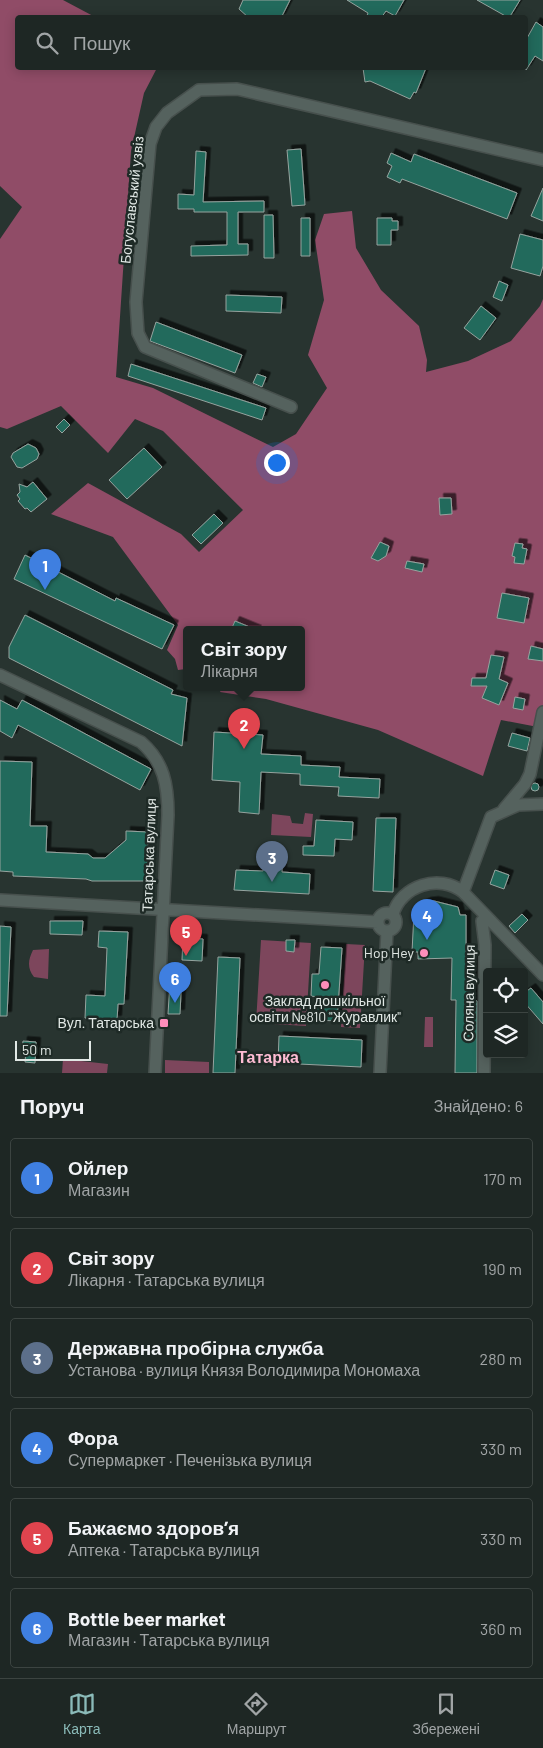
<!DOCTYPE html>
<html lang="uk">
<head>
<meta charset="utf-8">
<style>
  :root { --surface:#1e2724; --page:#262f2c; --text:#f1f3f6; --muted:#a1a5a6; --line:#3c4441; --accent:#8bbbb9 }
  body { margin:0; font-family:Barlow,sans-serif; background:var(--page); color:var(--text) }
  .controls { position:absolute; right:15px; bottom:15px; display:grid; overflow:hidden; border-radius:5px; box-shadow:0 2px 12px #0003 }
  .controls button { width:45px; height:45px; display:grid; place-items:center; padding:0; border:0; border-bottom:1px solid var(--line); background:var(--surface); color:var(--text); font:25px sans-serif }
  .scale { position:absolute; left:15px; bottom:12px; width:76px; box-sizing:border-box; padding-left:5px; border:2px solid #e1e8e5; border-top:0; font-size:14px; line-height:18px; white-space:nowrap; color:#e1e8e5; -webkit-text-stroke:4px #1e2a26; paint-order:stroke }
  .you { position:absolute; left:276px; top:462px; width:18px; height:18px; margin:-12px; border:4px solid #fff; border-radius:50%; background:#1a73e8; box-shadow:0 0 0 8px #1a73e833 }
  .badge { display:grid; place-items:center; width:32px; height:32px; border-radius:50%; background:var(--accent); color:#fff; font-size:16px; font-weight:700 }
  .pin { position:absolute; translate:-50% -41px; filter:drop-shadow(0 1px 2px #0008) }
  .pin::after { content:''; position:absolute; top:26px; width:18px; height:15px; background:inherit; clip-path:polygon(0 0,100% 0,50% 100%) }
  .popup { position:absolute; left:183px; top:626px; width:122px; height:65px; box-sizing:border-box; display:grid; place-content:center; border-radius:5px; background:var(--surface); filter:drop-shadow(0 1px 4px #0005); font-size:16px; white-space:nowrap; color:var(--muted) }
  .popup b { font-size:19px; color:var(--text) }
  .popup::after { content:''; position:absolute; left:50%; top:100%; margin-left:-10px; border:10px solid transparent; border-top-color:var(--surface) }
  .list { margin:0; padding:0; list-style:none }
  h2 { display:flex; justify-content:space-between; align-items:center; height:65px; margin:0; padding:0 20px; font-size:21px }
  h2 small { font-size:16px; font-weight:400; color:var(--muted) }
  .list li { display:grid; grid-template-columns:32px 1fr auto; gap:15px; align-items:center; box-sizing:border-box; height:80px; margin:0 10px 10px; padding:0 10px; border:1px solid var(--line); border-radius:5px }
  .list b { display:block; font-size:19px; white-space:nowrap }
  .list p { margin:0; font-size:16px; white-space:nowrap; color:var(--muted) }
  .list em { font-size:16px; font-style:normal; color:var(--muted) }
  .icon { flex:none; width:28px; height:28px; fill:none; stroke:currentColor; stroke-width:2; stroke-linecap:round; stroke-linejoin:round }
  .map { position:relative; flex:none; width:543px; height:1073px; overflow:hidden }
  .search { position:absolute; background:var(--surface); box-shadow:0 2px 12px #0003; left:15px; right:15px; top:15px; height:55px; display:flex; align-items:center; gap:12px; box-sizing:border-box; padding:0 18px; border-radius:5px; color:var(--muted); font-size:19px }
  .sheet { height:605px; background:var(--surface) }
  nav { display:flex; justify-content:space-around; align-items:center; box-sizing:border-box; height:70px; border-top:1px solid var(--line); background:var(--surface); font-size:14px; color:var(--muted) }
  nav a { display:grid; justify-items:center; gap:2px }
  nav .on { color:var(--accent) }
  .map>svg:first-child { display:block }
  .green { fill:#7d465c }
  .forest { fill:#904c67 }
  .building { fill:#206b5b; stroke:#96a39f; filter:url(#shadow) }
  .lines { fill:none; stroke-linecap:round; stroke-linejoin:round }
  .street-casing { stroke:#47504d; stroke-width:14 }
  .street { stroke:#55625e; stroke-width:11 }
  .poi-dot { fill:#fe8ebb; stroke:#1e2a26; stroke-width:2 }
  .labels { text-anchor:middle; stroke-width:5; stroke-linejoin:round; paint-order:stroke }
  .street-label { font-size:14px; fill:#e1e8e5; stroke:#1e2a26 }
  .poi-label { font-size:14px; fill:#e1e8e5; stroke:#1e2a26; text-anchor:end }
  .quarter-label { font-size:16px; font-weight:bold; fill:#febdd4; stroke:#1e2a26 }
</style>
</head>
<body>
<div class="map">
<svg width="543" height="1073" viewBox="0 0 543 1073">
  <defs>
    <filter id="shadow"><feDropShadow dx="4.5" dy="-4.5" stdDeviation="0" flood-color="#0009"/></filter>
  </defs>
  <rect width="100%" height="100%" fill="#283430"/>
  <path class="green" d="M305,813L313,814L311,837L271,835L272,814L290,816L292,823L303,824Z
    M261,940L311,943L306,1026L256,1023Z
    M346,944L365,945L360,1028L341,1027Z
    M49,949L48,979L34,977C27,968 28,960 33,950Z
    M425,1017H433V1047H424Z
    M63,1059L108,1064L107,1073H62Z
    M165,1060L209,1062V1073H165Z"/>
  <path class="forest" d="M0,0H63L95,17L18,18V68H157L144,93L131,151L116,377L153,388L273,447L296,434L327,388L308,355L324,300L315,240L324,214L352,211L356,248L381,290L419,326L427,360L426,372L468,361L511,341L540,306L543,299V728L501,720L483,776L378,730L266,699L220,692L222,688H302V630H186V669L178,670L175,659L167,650L178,625L113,537L51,514L88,483L181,534L199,552L243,510L163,431L135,419L108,453L61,406L7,429L0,427V239L22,207L0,186Z"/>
  <path class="building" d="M243,0H290L281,18H249L239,9Z
    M347,0H404L395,16L386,11L381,18H366L368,13Z
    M477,0H520L509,18Z
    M536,22L543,27V61L535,56L526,70V40Z
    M363,68H426L416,93L414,92L410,99L370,81L365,82Z
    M301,149L305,205L292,206L287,150Z
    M196,151L206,152L203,202L264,201V212H238V244H248V255L191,256V246L227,245V212H194V209H178V194L194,195Z
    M391,153L411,162L414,154L517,193L507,219L402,179L400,183L387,177L392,166L387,163Z
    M543,188V221L531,216Z
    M264,215H273L274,258H264Z
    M301,218H310V256H301Z
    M377,218H392V221H398V230H391V245H377Z
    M520,234L543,240V266L540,276L511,268Z
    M499,281L508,285L502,301L493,297Z
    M226,295L282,297L281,313L226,311Z
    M481,306L496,318L480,340L464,328Z
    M156,322L242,355L235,373L150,341Z
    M131,364L266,408L262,420L128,376Z
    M257,374L266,377L262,387L253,383Z
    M64,419L70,425L62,433L56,427Z
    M28,444L36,448L39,454L37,459L22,468L17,467L11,457L13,453Z
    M144,448L162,467L127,499L109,480Z
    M33,482L47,499L31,512L27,508L25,509L18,501L20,499L17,495L20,492L19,484L27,487Z
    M439,498H451L452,514L440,515Z
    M214,514L223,523L201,544L192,535Z
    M380,542L389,546L386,556L378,561L371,558Z
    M515,543L523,544L522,548L527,549L524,564L514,563L515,557L512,556Z
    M25,555L115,601L116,598L174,625L162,649L14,579Z
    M407,561L424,564L422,572L405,568Z
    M502,593L529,598L524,623L497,618Z
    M25,615L173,690L171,694L187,698L182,746L9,658V647Z
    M235,621L257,630H231Z
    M531,646L543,649V661L528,659Z
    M491,655L504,657L499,679L508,683L499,705L482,698L487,686H471L472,678H486Z
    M515,697L525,699L523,710L513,708Z
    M0,700L17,709L22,700L151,769L140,790L18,725L12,738L0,731Z
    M214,732L263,735L261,754L301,756V765L340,767L339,777L380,779L379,798L338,796L339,787L300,785V774L261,772L259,814L239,812L240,782L212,780Z
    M512,733L530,738L527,751L508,746Z
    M0,761L32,762L30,826H47L46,852L88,854L93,858H105L126,840V831L148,832L147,881H92L86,879L13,876V872L0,871Z
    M531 787a4 4 0 1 1 8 0a4 4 0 1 1-8 0Z
    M376,818H396L393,892L373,891Z
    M316,820L353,822L352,840L335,839L334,856L303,855V846H314Z
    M264,867L282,868V872L310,874L309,894L234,890L236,870L263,871Z
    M495,870L509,875L504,889L490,884Z
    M434,901L458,907L460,915H466V958H473V1000L477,1001V1073H455L456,1000H451L452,958L418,959V952H412L414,913L418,906L426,902Z
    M522,914L528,920L515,933L509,926Z
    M50,921H83L82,935L50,934Z
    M0,926L11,927L7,1016H0Z
    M99,931L128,932L124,1004H118L117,1020L85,1018L86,995L105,996L107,948L98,947Z
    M183,938L203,939L202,961L182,960Z
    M286,940H295L294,952L286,951Z
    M321,947L342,948L337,1021L316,1020L318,997L311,996L312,974H319Z
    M218,957L240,958L235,1073H213Z
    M170,982H178V992H181L180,1014H168Z
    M531,988L543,1002V1024L524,1002V993Z
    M279,1036L362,1040L361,1067L278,1063Z
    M23,1041L36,1042L35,1063L25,1062L26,1051H22Z"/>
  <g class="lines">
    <defs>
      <path id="street" d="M291,407L145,347L138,333L136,302L150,144L156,127L167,113L199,90L237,89L543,160
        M0,675L141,742C164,762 168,785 168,815L155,1073
        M504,809L525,784L530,774L543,712
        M463,892L491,817L518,805L543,804
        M0,900L378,922
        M378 922a9 9 0 1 1 18 0a9 9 0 1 1-18 0Z
        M393,914C401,886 439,873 463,892L543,975
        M380,1073L387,931
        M484,1073L485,945L482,921L487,917"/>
    </defs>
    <use href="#street" class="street-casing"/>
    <use href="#street" class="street"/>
  </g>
  <g class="poi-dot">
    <circle cx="424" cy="953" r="5"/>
    <circle cx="325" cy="985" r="5"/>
    <rect x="159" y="1018" width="10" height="10" rx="2.5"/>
  </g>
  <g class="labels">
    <g class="street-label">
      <text transform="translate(132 200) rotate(-84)" y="5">Богуславський узвіз</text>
      <text transform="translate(149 855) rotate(-88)" y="5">Татарська вулиця</text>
      <text transform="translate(469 993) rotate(-89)" y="5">Соляна вулиця</text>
    </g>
    <g class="poi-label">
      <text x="414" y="958">Hop Hey</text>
      <text x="325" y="1006" text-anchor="middle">Заклад дошкільної<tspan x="325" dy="16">освіти №810 "Журавлик"</tspan></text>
      <text x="154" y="1028">Вул. Татарська</text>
    </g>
    <g class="quarter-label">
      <text x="268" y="1063">Татарка</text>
    </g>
  </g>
</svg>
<div class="controls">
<button><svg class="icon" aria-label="locate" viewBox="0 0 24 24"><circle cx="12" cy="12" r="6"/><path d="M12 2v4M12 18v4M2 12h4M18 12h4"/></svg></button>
<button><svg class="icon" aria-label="layers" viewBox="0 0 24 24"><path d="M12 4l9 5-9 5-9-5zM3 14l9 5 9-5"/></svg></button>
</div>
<div class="scale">50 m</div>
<div class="you"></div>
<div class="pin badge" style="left:45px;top:590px;background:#3f7fe0">1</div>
<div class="pin badge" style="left:244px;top:749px;background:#e0444e">2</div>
<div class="popup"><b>Світ зору</b>Лікарня</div>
<div class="pin badge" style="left:272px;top:882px;background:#5c6f8a">3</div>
<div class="pin badge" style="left:427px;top:940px;background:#3f7fe0">4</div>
<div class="pin badge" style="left:186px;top:956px;background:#e0444e">5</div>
<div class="pin badge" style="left:175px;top:1003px;background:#3f7fe0">6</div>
<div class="search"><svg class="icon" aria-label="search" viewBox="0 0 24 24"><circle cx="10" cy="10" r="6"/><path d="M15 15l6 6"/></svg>Пошук</div>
</div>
<section class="sheet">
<h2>Поруч<small>Знайдено: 6</small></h2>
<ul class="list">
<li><span class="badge" style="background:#3f7fe0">1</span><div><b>Ойлер</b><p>Магазин</p></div><em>170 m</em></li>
<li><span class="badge" style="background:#e0444e">2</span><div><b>Світ зору</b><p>Лікарня · Татарська вулиця</p></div><em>190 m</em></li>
<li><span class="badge" style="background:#5c6f8a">3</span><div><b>Державна пробірна служба</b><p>Установа · вулиця Князя Володимира Мономаха</p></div><em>280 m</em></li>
<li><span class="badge" style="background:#3f7fe0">4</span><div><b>Фора</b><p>Супермаркет · Печенізька вулиця</p></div><em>330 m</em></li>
<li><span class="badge" style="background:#e0444e">5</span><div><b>Бажаємо здоровʼя</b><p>Аптека · Татарська вулиця</p></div><em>330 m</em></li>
<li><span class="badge" style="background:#3f7fe0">6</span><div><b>Bottle beer market</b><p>Магазин · Татарська вулиця</p></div><em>360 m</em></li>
</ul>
</section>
<nav>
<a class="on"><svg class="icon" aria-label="map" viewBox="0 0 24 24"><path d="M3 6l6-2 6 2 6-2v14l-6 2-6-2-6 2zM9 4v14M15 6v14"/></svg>Карта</a>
<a><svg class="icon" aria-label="directions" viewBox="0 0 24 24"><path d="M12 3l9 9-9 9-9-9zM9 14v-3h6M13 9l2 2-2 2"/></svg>Маршрут</a>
<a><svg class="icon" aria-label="saved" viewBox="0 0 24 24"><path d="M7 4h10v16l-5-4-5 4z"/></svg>Збережені</a>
</nav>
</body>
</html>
